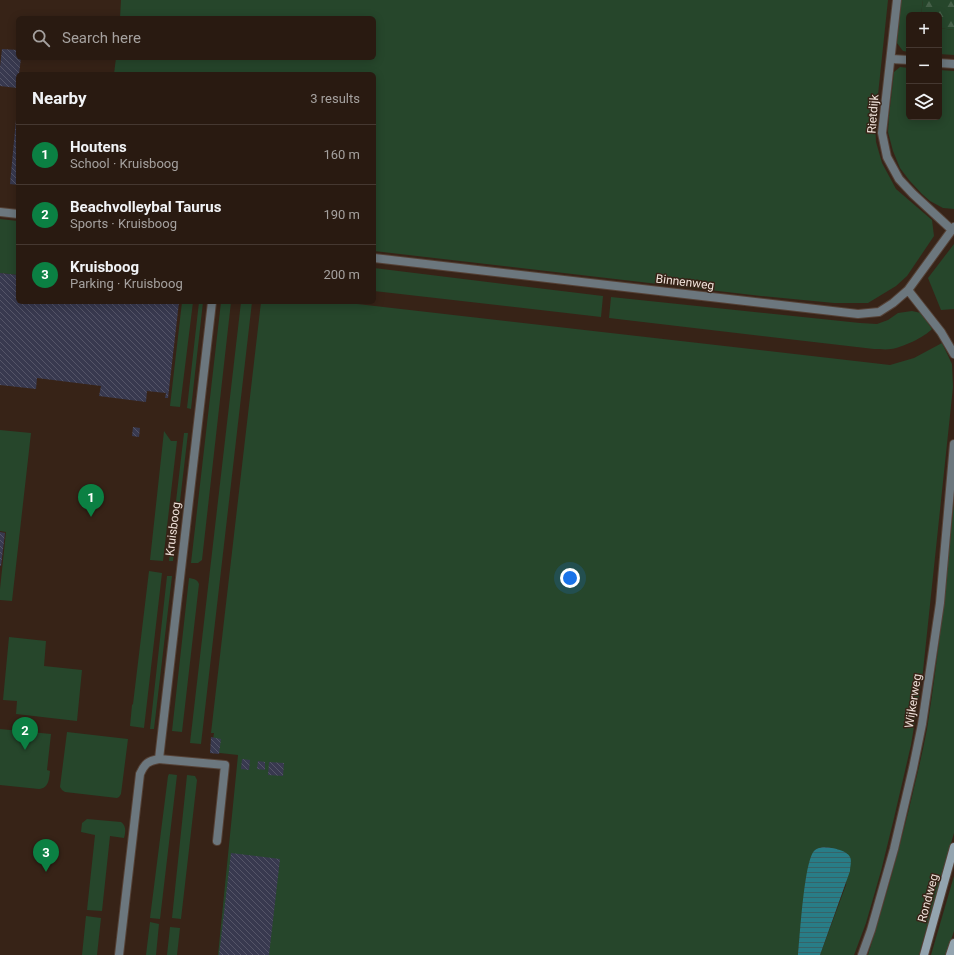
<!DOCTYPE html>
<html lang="en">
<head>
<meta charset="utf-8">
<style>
  :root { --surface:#291a11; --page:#35271f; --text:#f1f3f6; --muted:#a5a19f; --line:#453831; --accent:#0b8043 }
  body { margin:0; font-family:Roboto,sans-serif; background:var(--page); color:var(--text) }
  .controls { position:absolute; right:12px; top:12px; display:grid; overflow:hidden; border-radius:6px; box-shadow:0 2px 10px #0003 }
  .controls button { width:36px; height:36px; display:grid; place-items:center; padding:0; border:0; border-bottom:1px solid var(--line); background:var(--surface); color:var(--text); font:20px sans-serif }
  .you { position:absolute; left:570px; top:578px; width:14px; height:14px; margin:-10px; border:3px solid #fff; border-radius:50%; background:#1a73e8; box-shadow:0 0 0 6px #1a73e833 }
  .badge { display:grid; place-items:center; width:26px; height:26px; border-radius:50%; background:var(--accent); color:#fff; font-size:13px; font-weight:700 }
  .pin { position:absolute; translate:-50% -33px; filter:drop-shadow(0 1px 2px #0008) }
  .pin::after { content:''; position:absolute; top:21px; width:14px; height:12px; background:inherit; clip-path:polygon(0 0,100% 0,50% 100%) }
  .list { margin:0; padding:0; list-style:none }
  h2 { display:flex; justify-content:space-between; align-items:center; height:52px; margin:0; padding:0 16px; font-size:17px }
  h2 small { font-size:13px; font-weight:400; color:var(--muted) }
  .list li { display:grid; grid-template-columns:26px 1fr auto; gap:12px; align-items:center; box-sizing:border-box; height:60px; padding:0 16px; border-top:1px solid var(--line) }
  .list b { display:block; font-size:15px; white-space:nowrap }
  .list p { margin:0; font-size:13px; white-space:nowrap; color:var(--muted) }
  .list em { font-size:13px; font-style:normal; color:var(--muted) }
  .icon { flex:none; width:22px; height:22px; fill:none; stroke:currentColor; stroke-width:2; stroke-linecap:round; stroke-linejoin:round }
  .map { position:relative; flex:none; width:954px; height:955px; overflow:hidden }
  .search { position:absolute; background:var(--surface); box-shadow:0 2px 10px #0003; left:16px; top:16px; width:360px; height:44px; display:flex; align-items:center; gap:10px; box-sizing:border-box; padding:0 14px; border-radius:6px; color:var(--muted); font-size:15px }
  .panel { position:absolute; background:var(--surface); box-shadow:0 2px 10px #0003; left:16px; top:72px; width:360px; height:232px; border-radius:6px }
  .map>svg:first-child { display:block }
  .green { fill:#26462b }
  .forest { fill:url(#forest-firs) }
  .water { fill:url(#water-rules) }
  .building { fill:url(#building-back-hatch) }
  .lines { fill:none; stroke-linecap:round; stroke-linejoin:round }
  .lane-casing { stroke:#544136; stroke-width:10 }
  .street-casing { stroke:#544136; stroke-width:10 }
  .secondary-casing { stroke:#544136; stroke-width:10 }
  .lane { stroke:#6c777e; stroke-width:8 }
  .street { stroke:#6c777e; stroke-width:8 }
  .secondary { stroke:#93a4af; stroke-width:8 }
  .labels { text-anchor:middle; stroke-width:3; stroke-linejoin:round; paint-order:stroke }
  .street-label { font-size:12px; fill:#eee0d8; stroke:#372317 }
</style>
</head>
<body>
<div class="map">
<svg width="954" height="955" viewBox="0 0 954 955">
  <defs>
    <pattern id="forest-firs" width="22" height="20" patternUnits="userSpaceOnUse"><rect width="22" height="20" fill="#26462b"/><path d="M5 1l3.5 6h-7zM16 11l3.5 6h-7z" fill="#466049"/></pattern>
    <pattern id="water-rules" width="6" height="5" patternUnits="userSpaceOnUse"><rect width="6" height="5" fill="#287d87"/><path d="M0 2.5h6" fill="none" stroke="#366368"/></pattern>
    <pattern id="building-back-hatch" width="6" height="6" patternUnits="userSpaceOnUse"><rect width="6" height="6" fill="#38394f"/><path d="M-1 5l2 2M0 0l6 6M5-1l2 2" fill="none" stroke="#555568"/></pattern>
  </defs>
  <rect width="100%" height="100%" fill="#372317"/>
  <path class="green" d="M121,0H888L875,123L876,142L882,163L896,189L932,220L934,236L907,276L896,286L868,303H834L761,296L374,251V74H114L116,58H374V18H120Z
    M901,0H923L921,15H909V52L903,51L897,43Z
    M939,28L954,30V55L939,54Z
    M900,67L909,68V117H939V70L954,71V209L943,208L930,201L922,194L909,180L900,168L893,151L888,132L889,116L894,72Z
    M0,219L18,221V275L0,273Z
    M954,244V309L941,310L928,278Z
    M374,268L603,296L601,317L374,291Z
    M611,297L860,323L877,324L888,320L898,313L912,311L921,313L932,329C925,337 901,348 891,349C885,350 880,349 874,349L609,318Z
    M182,302H193L180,407L170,406Z
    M199,302H203L191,409L187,408Z
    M221,302H231L202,560L198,563H191Z
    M241,302H252L201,744L190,743Z
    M261,302H340L890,365L914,358L942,343L952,364L953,387L923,671L911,745L894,818L881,871L866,923L854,955H820L846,885L848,854C838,849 824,844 815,850L806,878L798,955H218L238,755L211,752L214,733H211Z
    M0,430L31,433L12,601L0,600V589L6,532L0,531Z
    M164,431L171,441H177L163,561L150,560Z
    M184,433H188L173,561H169Z
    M954,503V833L919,955H868C883,907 897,858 909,809C915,783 922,756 927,729C939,654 946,578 954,503Z
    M149,571L162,573L144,728L130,726L132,705L133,704Z
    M167,576H172L154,729H150Z
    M189,578C194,579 197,579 199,584L182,732L172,731Z
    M9,637L46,641L44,666L82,670L77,721L16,714L17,701L3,700Z
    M0,729L51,734L47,770L50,771C49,779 49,788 39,789L0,785Z
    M67,732L128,739L121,794L119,797L117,798L65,792L62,790L60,787Z
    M169,774L177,775L160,919L150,918L168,776Z
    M187,775L195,776L197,780L181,919L172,918Z
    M87,819L121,822C126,825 126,832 124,838L110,836L102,911L87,910L95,835L81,832L82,823Z
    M954,876V931L946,955H931Z
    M86,916L101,918L97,955H82Z
    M150,922L159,924L156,955H146Z
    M170,927L180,928L177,955H167Z"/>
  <path class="forest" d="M923,0H954V30L939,28V15H921Z"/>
  <path class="water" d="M823,847C830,847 847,850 850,857C852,861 850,867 850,871L820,955H798C800,937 804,862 814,851C817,848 819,848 823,847Z"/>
  <path class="building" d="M2,49L18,50V58H21L19,74H18L17,88L0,86V67Z
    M17,109H18V185L10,184Z
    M0,273L18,275V302H179L168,398H165L166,393L147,391L146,402L99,396L101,386L37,378L36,389L0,385Z
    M133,427L140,428L139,437L132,436Z
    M0,532L5,533L1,566H0Z
    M211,737L221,739L219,754L210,753Z
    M242,759L250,760L249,770L241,769Z
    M258,761L265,762V770L257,769Z
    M269,762L284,763L283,776L268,775Z
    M231,853L280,859L269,955H219Z"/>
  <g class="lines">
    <defs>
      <path id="lane" d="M891,59L909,60
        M939,63L954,64
        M159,759L225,765L217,841"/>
      <path id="street" d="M897,0L882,133L887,157L899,179L913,194L951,229
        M0,212L18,214
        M374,258L858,314L879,312L893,303L908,290L954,227
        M908,290L941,332L954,354
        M119,955L140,774C145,763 148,761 159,759L212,302
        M862,955L871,930L894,849L913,768L922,724L940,603L954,444"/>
      <path id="secondary" d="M924,955L954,847
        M950,955L954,943"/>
    </defs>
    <use href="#lane" class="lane-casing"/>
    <use href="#street" class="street-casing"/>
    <use href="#secondary" class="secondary-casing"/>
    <use href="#lane" class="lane"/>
    <use href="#street" class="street"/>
    <use href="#secondary" class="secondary"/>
  </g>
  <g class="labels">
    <g class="street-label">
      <text transform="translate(873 114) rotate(-86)" y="4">Rietdijk</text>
      <text transform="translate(685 282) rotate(7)" y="4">Binnenweg</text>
      <text transform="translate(173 529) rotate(-83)" y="4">Kruisboog</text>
      <text transform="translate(913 701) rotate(-81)" y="4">Wijkerweg</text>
      <text transform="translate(928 898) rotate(-75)" y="4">Rondweg</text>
    </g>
  </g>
</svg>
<div class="controls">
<button>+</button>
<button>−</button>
<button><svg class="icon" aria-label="layers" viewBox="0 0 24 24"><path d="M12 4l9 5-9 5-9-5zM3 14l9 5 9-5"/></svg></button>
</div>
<div class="you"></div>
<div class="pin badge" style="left:91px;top:517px">1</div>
<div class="pin badge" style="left:25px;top:750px">2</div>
<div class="pin badge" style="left:46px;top:872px">3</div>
<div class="search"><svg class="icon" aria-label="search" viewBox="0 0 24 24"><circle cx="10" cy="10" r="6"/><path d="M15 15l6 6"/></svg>Search here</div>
<section class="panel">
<h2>Nearby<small>3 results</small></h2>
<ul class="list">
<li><span class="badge">1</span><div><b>Houtens</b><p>School · Kruisboog</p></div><em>160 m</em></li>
<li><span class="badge">2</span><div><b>Beachvolleybal Taurus</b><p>Sports · Kruisboog</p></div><em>190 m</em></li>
<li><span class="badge">3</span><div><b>Kruisboog</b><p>Parking · Kruisboog</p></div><em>200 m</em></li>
</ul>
</section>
</div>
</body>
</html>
